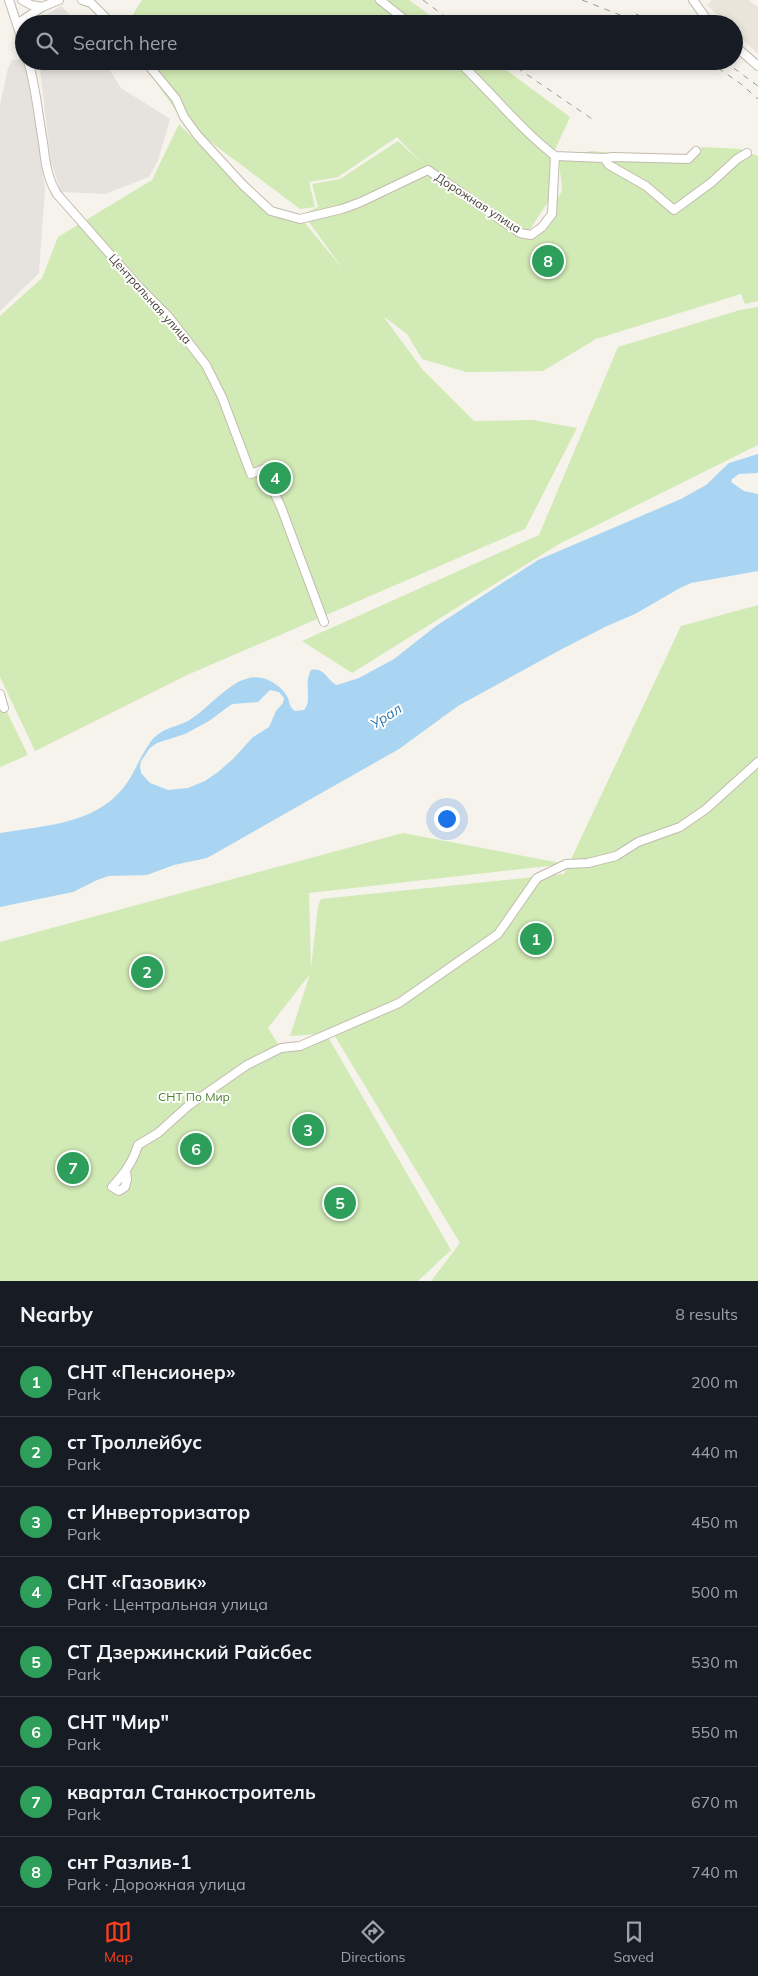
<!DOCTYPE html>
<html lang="en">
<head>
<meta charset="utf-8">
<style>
  :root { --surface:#171b24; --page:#20242c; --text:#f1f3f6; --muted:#9ea1a6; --line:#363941; --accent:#fc3f1d }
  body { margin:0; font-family:Mulish,sans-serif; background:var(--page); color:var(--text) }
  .you { position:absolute; left:446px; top:818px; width:18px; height:18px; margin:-12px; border:4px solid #fff; border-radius:50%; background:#1a73e8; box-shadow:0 0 0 8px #1a73e833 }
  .badge { display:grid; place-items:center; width:32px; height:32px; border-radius:50%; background:var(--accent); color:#fff; font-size:16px; font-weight:700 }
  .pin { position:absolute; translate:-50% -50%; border:2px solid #fff; box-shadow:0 1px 5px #0006 }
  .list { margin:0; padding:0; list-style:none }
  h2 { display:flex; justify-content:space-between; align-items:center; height:65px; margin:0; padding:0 20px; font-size:21px }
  h2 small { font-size:16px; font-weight:400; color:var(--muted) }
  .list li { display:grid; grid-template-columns:32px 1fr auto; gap:15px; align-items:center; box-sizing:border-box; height:70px; padding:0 20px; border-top:1px solid var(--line) }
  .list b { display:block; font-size:19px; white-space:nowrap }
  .list p { margin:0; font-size:16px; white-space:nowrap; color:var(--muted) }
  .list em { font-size:16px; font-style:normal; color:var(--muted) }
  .icon { flex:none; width:28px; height:28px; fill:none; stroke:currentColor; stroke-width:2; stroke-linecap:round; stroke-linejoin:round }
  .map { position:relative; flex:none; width:758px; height:1281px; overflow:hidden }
  .search { position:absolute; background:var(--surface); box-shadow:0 2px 8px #0003; left:15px; right:15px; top:15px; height:55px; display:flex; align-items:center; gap:12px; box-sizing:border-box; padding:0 18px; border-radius:28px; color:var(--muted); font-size:19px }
  .sheet { height:625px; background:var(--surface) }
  nav { display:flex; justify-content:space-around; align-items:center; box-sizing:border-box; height:70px; border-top:1px solid var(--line); background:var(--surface); font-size:14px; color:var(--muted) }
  nav a { display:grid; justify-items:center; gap:2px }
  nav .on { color:var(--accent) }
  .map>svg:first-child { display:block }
  .residential { fill:#eae5da }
  .industrial { fill:#e6e2dd }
  .green { fill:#d2eab5 }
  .water { fill:#a9d4f2; fill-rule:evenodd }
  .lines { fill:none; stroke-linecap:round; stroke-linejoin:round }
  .minor-casing { stroke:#c2bbae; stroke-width:10 }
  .minor { stroke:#fff; stroke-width:8 }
  .rail { stroke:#9a9a9a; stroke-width:1; stroke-dasharray:6 6; stroke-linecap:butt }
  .labels { text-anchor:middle; stroke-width:4; stroke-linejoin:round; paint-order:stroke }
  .street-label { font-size:12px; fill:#4b4439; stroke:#fff }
  .park-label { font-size:12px; fill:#4a7f2a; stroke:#fff }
  .water-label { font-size:14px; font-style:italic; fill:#2e7ab2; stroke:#fff }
</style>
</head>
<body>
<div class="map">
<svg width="758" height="1281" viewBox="0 0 758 1281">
  <rect width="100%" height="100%" fill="#f6f3ec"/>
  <path class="residential" d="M712,0H748L758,7V54L734,31V24H727L707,5Z"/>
  <path class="industrial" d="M61,6L79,24H34V22Z
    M24,59L38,136L45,189L39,273L0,311V105L8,68L12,60Z
    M39,61H104L121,88L170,119L158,160L149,177L105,194L61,192L51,162Z"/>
  <path class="green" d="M142,0H409L442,24H127Z
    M141,61H494L570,117L554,152L550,199L528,232L430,170L532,239L562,191L559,159L591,151L688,160L702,147L740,149L758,156V301L745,304L741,294L596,339L543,371L466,372L422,359L407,334L383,316L423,370L474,421L533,420L577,428L525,529L185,676L35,751L0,677V316L42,278L58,237L152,180L179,124L266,213L303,221L343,269L303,214L318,207L312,184L340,179L398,141L422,163L397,137L338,177L309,182L315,207L300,209L184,122Z
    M758,307V445L559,544L352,673L302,641L539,535L618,347L740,310Z
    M758,605V1281H431L460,1243L333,1033L290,1036L310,974L268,1028L278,1044H293L327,1035L451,1250L418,1281H0V942L403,833L566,864L309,893L311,968L318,906L321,899L564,874L681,626Z
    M0,698L28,755L0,767Z"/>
  <path class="water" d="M758,454V473L739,474L732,479L731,482L744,491L758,494V571L691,583L680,588L635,614L607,626L562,649L458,706L399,749L207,858L174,865L147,875L109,876L97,880L73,892L0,907V833C36,827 79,825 109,802C118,795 128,783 133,773C139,762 144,750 152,740C164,727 174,728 188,721C210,709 234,672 262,678C272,680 284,689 288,698C290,704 290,708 295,711L304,710C313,700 303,683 311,670C325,667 327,681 337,685L359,678L394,659L436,626L538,560L681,499L706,485L729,463ZM270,690L279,692L284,698L283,703L276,711L269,727L253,737L233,759L218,772L205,781L188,788L168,790L150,783L141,773L140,767L141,761L150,748L157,743L185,734L209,721L232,704L258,702Z"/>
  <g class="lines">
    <defs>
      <path id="minor" d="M9,0L24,46
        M22,0L31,5L42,7
        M82,0L91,3L112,24
        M380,0L410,24
        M693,0L710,24
        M17,24L42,7L59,0
        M734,45L758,66
        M28,61C36,87 38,115 43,142C45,160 47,178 57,194L138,286L168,316L206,365L222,397L251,474L263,469L281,507L324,622
        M145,61L176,99L184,117L198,136L243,185L271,211L300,219L342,209L361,202L428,170L520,233L531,235L542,227L552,214L555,156L604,158L609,165L646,186L674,210L712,182L737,159L747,153
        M458,61C491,92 519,128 555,156
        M604,158L613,157L688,159L696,151
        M0,694L4,708
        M126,1171L127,1179L125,1187L119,1191L112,1187C124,1174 133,1162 138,1145L158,1133L188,1106L247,1065L281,1048L300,1046L399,1003L498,934L537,878L566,864L588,863L616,856L638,842L680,827L706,809L758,762"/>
    </defs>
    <use href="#minor" class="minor-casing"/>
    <use href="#minor" class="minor"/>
    <path class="rail" d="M423,0L455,24
      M582,0L643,24
      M636,14L659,24
      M507,61L595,121
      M708,61L741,84L758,99
      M724,61L758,86"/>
  </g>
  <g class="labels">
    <g class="street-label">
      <text transform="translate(478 203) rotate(33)" y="4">Дорожная улица</text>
      <text transform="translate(150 299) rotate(48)" y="4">Центральная улица</text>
    </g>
    <g class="park-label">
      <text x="194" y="1101">СНТ По Мир</text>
    </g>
    <g class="water-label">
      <text transform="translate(386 716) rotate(-32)" y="5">Урал</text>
    </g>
  </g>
</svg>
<div class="you"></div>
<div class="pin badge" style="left:536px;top:939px;background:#2e9e5b">1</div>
<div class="pin badge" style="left:147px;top:972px;background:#2e9e5b">2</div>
<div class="pin badge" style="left:308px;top:1130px;background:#2e9e5b">3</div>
<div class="pin badge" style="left:275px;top:478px;background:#2e9e5b">4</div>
<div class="pin badge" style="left:340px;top:1203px;background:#2e9e5b">5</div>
<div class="pin badge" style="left:196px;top:1149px;background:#2e9e5b">6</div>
<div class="pin badge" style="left:73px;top:1168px;background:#2e9e5b">7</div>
<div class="pin badge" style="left:548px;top:261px;background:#2e9e5b">8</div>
<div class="search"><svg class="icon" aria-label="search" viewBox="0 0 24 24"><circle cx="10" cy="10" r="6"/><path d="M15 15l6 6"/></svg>Search here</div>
</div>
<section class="sheet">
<h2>Nearby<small>8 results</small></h2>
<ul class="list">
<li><span class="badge" style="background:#2e9e5b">1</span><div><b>СНТ «Пенсионер»</b><p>Park</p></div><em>200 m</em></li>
<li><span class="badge" style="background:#2e9e5b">2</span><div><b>ст Троллейбус</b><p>Park</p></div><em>440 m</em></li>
<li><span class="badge" style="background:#2e9e5b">3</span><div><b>ст Инверторизатор</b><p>Park</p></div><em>450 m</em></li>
<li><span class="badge" style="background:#2e9e5b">4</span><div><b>СНТ «Газовик»</b><p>Park · Центральная улица</p></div><em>500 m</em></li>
<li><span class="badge" style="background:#2e9e5b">5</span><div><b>СТ Дзержинский Райсбес</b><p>Park</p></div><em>530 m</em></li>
<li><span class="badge" style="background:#2e9e5b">6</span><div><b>СНТ &quot;Мир&quot;</b><p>Park</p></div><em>550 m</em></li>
<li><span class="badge" style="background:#2e9e5b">7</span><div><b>квартал Станкостроитель</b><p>Park</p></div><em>670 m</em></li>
<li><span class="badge" style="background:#2e9e5b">8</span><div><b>снт Разлив-1</b><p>Park · Дорожная улица</p></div><em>740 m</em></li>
</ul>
</section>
<nav>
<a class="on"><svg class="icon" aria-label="map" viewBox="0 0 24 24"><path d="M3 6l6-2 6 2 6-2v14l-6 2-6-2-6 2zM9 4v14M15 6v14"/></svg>Map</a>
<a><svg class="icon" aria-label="directions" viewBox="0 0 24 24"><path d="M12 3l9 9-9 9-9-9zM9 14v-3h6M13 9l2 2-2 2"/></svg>Directions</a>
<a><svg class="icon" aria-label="saved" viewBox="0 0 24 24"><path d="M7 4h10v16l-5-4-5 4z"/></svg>Saved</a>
</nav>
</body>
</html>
